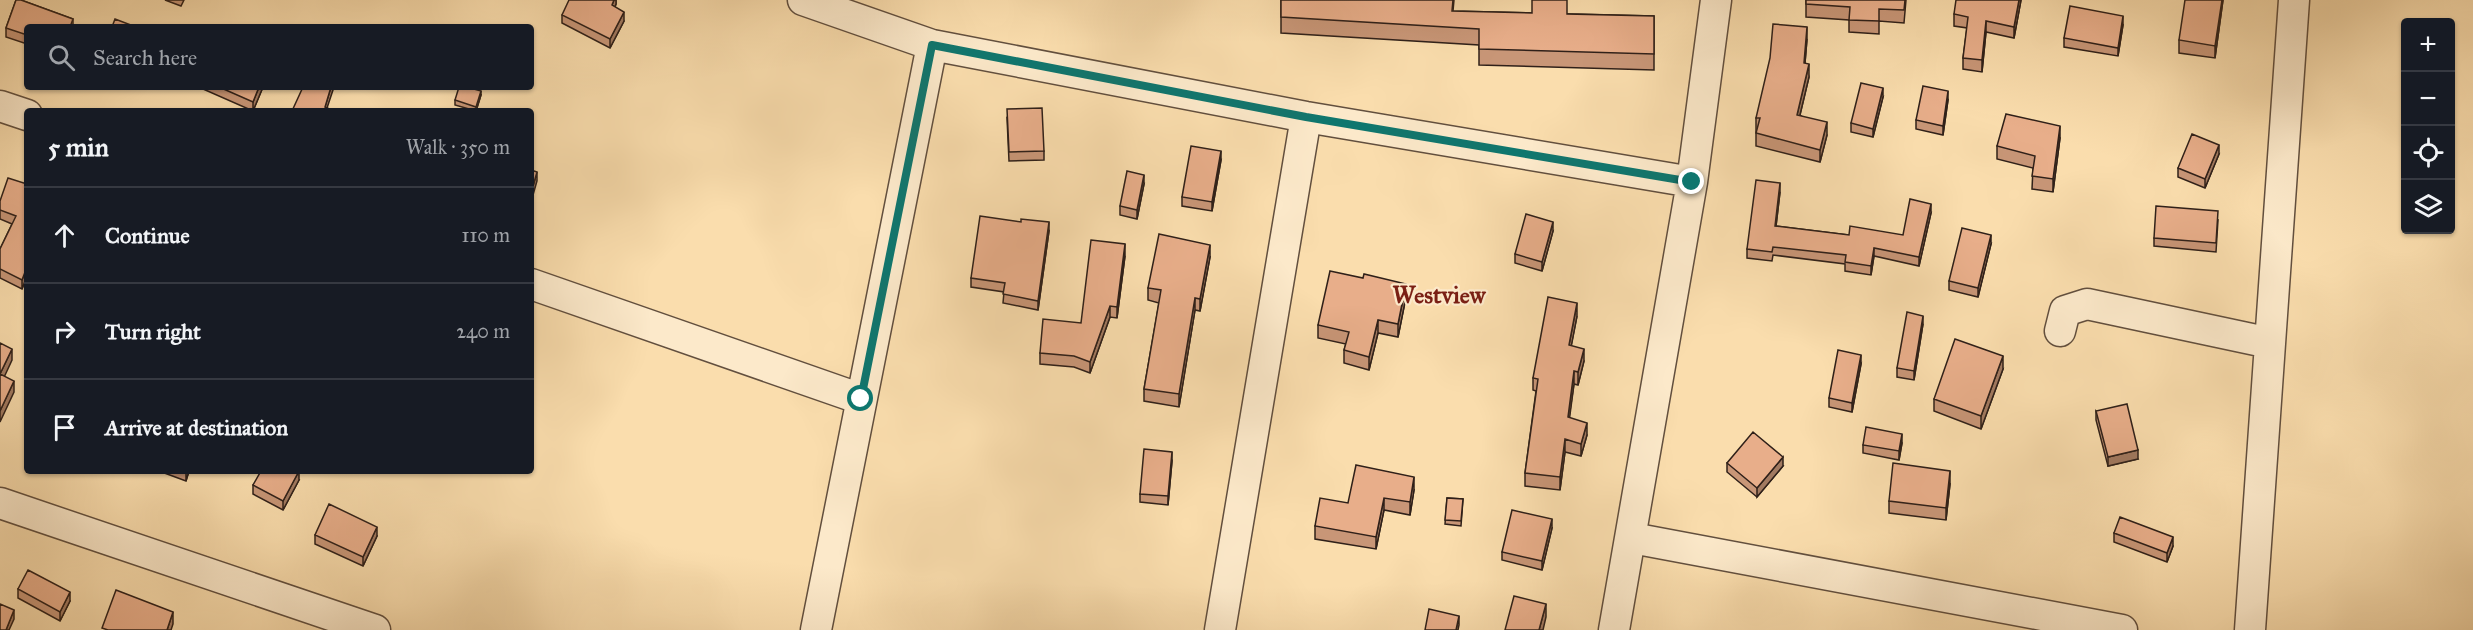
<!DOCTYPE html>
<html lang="en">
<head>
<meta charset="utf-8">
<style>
  :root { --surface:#171b24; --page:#20242c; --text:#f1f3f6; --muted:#9ea1a6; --line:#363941 }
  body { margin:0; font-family:"IM FELL Great Primer",serif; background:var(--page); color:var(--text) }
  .controls { position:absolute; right:18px; top:18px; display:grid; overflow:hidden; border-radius:6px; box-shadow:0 2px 4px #0004 }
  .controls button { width:54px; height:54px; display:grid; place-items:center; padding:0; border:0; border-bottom:2px solid var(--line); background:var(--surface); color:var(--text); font:30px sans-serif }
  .stop { position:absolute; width:18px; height:18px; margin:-14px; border:4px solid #0f766e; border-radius:50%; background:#fff }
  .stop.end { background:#0f766e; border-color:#fff; box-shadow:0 2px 6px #0008 }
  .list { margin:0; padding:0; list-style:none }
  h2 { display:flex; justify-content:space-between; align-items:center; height:78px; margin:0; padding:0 24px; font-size:26px }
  h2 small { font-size:20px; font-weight:400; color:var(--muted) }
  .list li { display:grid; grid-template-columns:39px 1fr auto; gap:18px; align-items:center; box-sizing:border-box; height:96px; padding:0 24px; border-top:2px solid var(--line) }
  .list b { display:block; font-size:22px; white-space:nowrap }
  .list em { font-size:20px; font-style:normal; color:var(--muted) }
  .icon { flex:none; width:33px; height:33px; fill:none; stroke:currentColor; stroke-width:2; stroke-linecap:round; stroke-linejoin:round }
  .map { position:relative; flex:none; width:2473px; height:630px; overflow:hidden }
  .search { position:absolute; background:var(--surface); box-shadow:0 2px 4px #0004; left:24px; top:24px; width:510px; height:66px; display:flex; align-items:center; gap:15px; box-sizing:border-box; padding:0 21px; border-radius:6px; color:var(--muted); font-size:22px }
  .panel { position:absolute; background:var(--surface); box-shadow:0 2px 4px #0004; left:24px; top:108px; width:510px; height:366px; border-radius:6px }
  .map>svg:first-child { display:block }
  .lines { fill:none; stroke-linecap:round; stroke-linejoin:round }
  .minor-casing { stroke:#624f3e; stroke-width:33 }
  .minor { stroke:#fce9ca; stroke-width:30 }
  .wall { fill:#c89677; stroke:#2f2019; stroke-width:1.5 }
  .shaded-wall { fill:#a27a61; stroke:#2f2019; stroke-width:1.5 }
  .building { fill:#e8ae8a; stroke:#2f2019; stroke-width:1.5 }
  .route { stroke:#0f766e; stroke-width:8 }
  .labels { text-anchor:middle; stroke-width:4.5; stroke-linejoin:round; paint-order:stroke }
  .district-label { font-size:24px; font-weight:bold; fill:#7a1f14; stroke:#fce9ca }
</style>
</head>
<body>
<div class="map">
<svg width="2473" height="630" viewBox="0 0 2473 630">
  <rect width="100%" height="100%" fill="#faddad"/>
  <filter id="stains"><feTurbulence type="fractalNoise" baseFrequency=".00333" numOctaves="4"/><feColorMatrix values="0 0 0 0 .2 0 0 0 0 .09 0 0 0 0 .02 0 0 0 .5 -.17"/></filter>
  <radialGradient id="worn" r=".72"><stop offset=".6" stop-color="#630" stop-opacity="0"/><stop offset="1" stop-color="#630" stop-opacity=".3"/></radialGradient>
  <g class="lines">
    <defs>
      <path id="minor" d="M803,0L932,45L1306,117L1692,182
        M0,106L27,115
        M531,284L861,399
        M2060,331L2065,311L2087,304L2270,343
        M0,503L375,630
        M1632,538L2122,630
        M816,630L932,45
        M1220,630L1306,117
        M1614,630L1692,182L1716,0
        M2250,630L2294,0"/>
    </defs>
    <use href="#minor" class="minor-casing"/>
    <use href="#minor" class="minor"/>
  </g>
  <path class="wall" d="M16,0H21L73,19V27H27V44L6,37V28Z
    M165,0H184L181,6Z
    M616,0V4L615,7L624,21L610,48L562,23V15Z
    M1281,0H1454L1453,11L1654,16V70L1479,65V45L1281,33Z
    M1806,0H1906L1904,23L1879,21V34L1849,32V20L1806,17Z
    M2021,0L2014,38L1986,32L1982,72L1963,69V58L1967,28L1954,26V14Z
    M2223,0L2215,58L2179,53V40Z
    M2123,25L2118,56L2064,47V38Z
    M1807,39L1805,63L1809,77L1800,115L1827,135L1820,162L1756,146V118Z
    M203,87H263L253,111L203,89Z
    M481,95L476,111L455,105V100Z
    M1883,97L1873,137L1851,132V123Z
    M1948,100L1943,135L1916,129V120Z
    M1007,118L1044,151V160L1009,161Z
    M2060,138L2053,192L2032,189L2033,168L1997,159V146Z
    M2219,154L2205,188L2178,177V168Z
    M1221,160L1212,211L1182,206V197Z
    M27,184V276L22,289L0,278V249L12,224L0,219V201Z
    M1144,184L1137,219L1120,215V206Z
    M1780,192L1776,226L1849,235H1903L1931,213L1919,266L1874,256L1871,275L1845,271V264L1773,255L1772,261L1747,258V249Z
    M2218,220L2216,252L2154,246V238Z
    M1049,231L1038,310L1003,303L1004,292L971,287V278Z
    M1553,231L1542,271L1515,263V254Z
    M1991,244L1978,297L1949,290V281Z
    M1125,256L1117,318L1110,317L1090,373L1074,367L1040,364V353L1081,323Z
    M1210,257L1200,311L1195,310L1179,407L1144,401V389L1159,303L1148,300V288Z
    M1406,297L1398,337L1378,333L1369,370L1344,363V350L1346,344L1318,338V325Z
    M1577,316L1571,346L1584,361L1578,385L1574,384L1569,418L1587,435L1581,456L1565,452L1560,490L1525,486V473L1536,391L1533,390V378Z
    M1923,324L1914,380L1897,377V368Z
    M1861,364L1852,412L1829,407V398Z
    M2003,369L1981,429L1934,411V399Z
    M2096,411L2138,459L2108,466L2096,420Z
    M1902,443L1899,460L1863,453V445Z
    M1172,461L1168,505L1140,502V494Z
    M1727,463L1783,466L1757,497L1727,472Z
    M159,471H189L186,481Z
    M299,480L283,510L253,494V485Z
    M1950,484L1946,520L1889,513V501Z
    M1414,490L1410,515L1384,510L1376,549L1315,539V526L1348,503Z
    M1447,498L1463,499L1461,526L1445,524Z
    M1552,528L1542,570L1502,560V552Z
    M2114,533L2173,546L2167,562L2114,542Z
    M315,535L377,536L363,566L315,544Z
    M18,589L70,601L60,621L18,598Z"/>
  <path class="shaded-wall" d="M614,0H616V4L612,14V5Z
    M2019,0H2021L2014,38V27Z
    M2222,0H2223L2215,58V46Z
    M624,12V21L610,48V39Z
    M2123,16V25L2118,56V48Z
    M1986,21V32L1982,72V60Z
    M1807,27V39L1804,75V63Z
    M1809,64V77L1797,127V115Z
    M259,87H263L253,111V102Z
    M331,87H334L326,111L325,107Z
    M1883,88V97L1873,137V129Z
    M481,91V95L476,111V107Z
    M1948,91V100L1943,135V126Z
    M1827,122V135L1820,162V150Z
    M2060,126V138L2053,192V179Z
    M2219,145V154L2205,188V179Z
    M1221,151V160L1212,211V202Z
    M537,172V181L531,202V193Z
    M1144,175V184L1137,219V210Z
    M1780,183V192L1775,235V226Z
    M1931,204V213L1919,266V257Z
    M1049,222V231L1038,310V301Z
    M1553,222V231L1542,271V262Z
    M1991,235V244L1978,297V288Z
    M1125,244V256L1117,318V307Z
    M1210,245V257L1200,311V299Z
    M1874,248V256L1871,275V266Z
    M27,267V276L22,289V280Z
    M1406,284V297L1398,337V324Z
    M1195,298V310L1179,407V394Z
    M1577,303V316L1569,358V345Z
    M1110,306V317L1090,373V362Z
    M1923,316V324L1914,380V371Z
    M1378,320V333L1369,370V357Z
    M12,349V360L0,386V374Z
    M1584,349V361L1578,385V372Z
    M1861,355V364L1852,412V403Z
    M2003,356V369L1981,429V416Z
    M1574,371V384L1568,430V417Z
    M14,381V392L0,422V411Z
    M1587,423V435L1581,456V444Z
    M1902,434V443L1899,460V451Z
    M1565,439V452L1560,490V477Z
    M2138,450V459L2108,466V457Z
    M1172,452V461L1168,505V496Z
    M1783,457V466L1757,497V488Z
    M186,471H189L186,481Z
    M299,471V480L283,510V501Z
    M1950,471V484L1946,520V508Z
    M1414,477V490L1410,515V502Z
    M1384,498V510L1376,549V537Z
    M1552,519V528L1542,570V561Z
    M377,527V536L363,566V557Z
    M2173,537V546L2167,562V553Z
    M70,592V601L60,621V612Z
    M1546,604V617L1543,630H1539Z
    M14,610V619L9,630H6Z
    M173,612V624L171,630H167Z
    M1459,616V625L1458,630H1456Z"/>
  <path class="building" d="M16,0H21L73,19L70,27H27V35L6,28Z
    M569,0H614L612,5L624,12L610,39L562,15Z
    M1281,0H1453L1452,11L1532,13V0H1567V14L1654,16V54L1479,49V29L1281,17Z
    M1806,0H1905L1904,10L1879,9V21L1849,20L1850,7L1806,4Z
    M1956,0H2019L2014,27L1986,21L1982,60L1963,58L1968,17L1954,14Z
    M2185,0H2222L2215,46L2179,40Z
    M2070,6L2123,16L2118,48L2064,38Z
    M115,19L136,27H112Z
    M1773,24L1807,27L1804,63L1809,64L1797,115L1827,122L1820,150L1756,133L1760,118H1756L1770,58Z
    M1861,83L1883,88L1873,129L1851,123Z
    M1923,86L1948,91L1943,126L1916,120Z
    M219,87H259L253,102Z
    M303,87H331L325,107L334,111H292Z
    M459,87H467L481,91L476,107L455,100Z
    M1042,108L1044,151L1009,152L1007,109Z
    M2006,114L2060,126L2053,179L2032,176L2035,156L1997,146Z
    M2192,134L2219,145L2205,179L2178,168Z
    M1191,146L1221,151L1212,202L1182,197Z
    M531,170L537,172L531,193Z
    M1127,171L1144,175L1137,210L1120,206Z
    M8,178L27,184V267L22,280L0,269V249L16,216L0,210V201Z
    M1756,180L1780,183L1775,226L1849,235L1850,226L1903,235L1910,199L1931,204L1919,257L1874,248L1871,266L1845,262L1846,255L1773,247L1772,252L1747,249Z
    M2156,206L2218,211L2216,243L2154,238Z
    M1526,214L1553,222L1542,262L1515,254Z
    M980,216L1021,222V219L1049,222L1038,301L1003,294L1005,283L971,278Z
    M1962,228L1991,235L1978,288L1949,281Z
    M1159,234L1210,245L1200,299L1195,298L1179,394L1144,389L1161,290L1148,288Z
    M1091,240L1125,244L1117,307L1110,306L1090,362L1074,356L1040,353L1043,319L1081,323Z
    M1330,271L1363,278L1364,274L1406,284L1398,324L1378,320L1369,357L1344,350L1349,332L1318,325Z
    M1548,297L1577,303L1569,345L1584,349L1578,372L1574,371L1568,417L1587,423L1581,444L1565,439L1560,477L1525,473L1538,379L1533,378Z
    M1907,312L1923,316L1914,371L1897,368Z
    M1955,339L2003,356L1981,416L1934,399Z
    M0,343L12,349L0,374L14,381L0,411Z
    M1838,350L1861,355L1852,403L1829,398Z
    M2127,404L2138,450L2108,457L2096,411Z
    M1866,427L1902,434L1899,451L1863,445Z
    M1753,432L1783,457L1757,488L1727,463Z
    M1144,449L1172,452L1168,496L1140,494Z
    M1893,463L1950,471L1946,508L1889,501Z
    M1356,465L1414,477L1410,502L1384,498L1376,537L1315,526L1320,498L1348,503Z
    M261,471H299L283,501L253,485Z
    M1447,498L1463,499L1461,521L1445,520Z
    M329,504L377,527L363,557L315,535Z
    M1512,510L1552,519L1542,561L1502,552Z
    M2120,517L2173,537L2167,553L2114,533Z
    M28,570L70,592L60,612L18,589Z
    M116,590L173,612L167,630H108L102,628Z
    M1514,596L1546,604L1539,630H1505Z
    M0,604L14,610L6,630H0Z
    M1429,609L1459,616L1456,630H1425Z"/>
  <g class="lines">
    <path class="route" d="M861,399L932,45L1306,117L1692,182"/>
  </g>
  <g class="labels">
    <g class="district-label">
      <text x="1439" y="303">Westview</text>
    </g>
  </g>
  <rect width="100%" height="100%" filter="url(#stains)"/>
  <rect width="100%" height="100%" fill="url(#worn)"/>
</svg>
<div class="controls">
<button>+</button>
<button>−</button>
<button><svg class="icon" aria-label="locate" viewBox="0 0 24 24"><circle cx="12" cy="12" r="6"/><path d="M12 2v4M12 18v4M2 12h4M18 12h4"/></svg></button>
<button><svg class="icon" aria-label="layers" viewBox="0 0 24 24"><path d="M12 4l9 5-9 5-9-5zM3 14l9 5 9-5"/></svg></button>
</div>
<div class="stop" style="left:861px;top:399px"></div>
<div class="stop end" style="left:1692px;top:182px"></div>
<div class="search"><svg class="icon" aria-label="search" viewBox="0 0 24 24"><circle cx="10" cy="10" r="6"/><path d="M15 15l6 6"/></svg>Search here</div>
<section class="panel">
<h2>5 min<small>Walk · 350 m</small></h2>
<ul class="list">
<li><svg class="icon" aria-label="ahead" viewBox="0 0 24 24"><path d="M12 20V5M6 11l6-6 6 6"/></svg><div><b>Continue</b></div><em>110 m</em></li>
<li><svg class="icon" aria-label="right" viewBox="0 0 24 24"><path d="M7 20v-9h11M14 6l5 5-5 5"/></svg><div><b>Turn right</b></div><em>240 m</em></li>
<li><svg class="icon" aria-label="arrive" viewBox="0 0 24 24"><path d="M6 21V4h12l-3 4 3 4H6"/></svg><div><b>Arrive at destination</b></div></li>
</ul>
</section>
</div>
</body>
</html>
